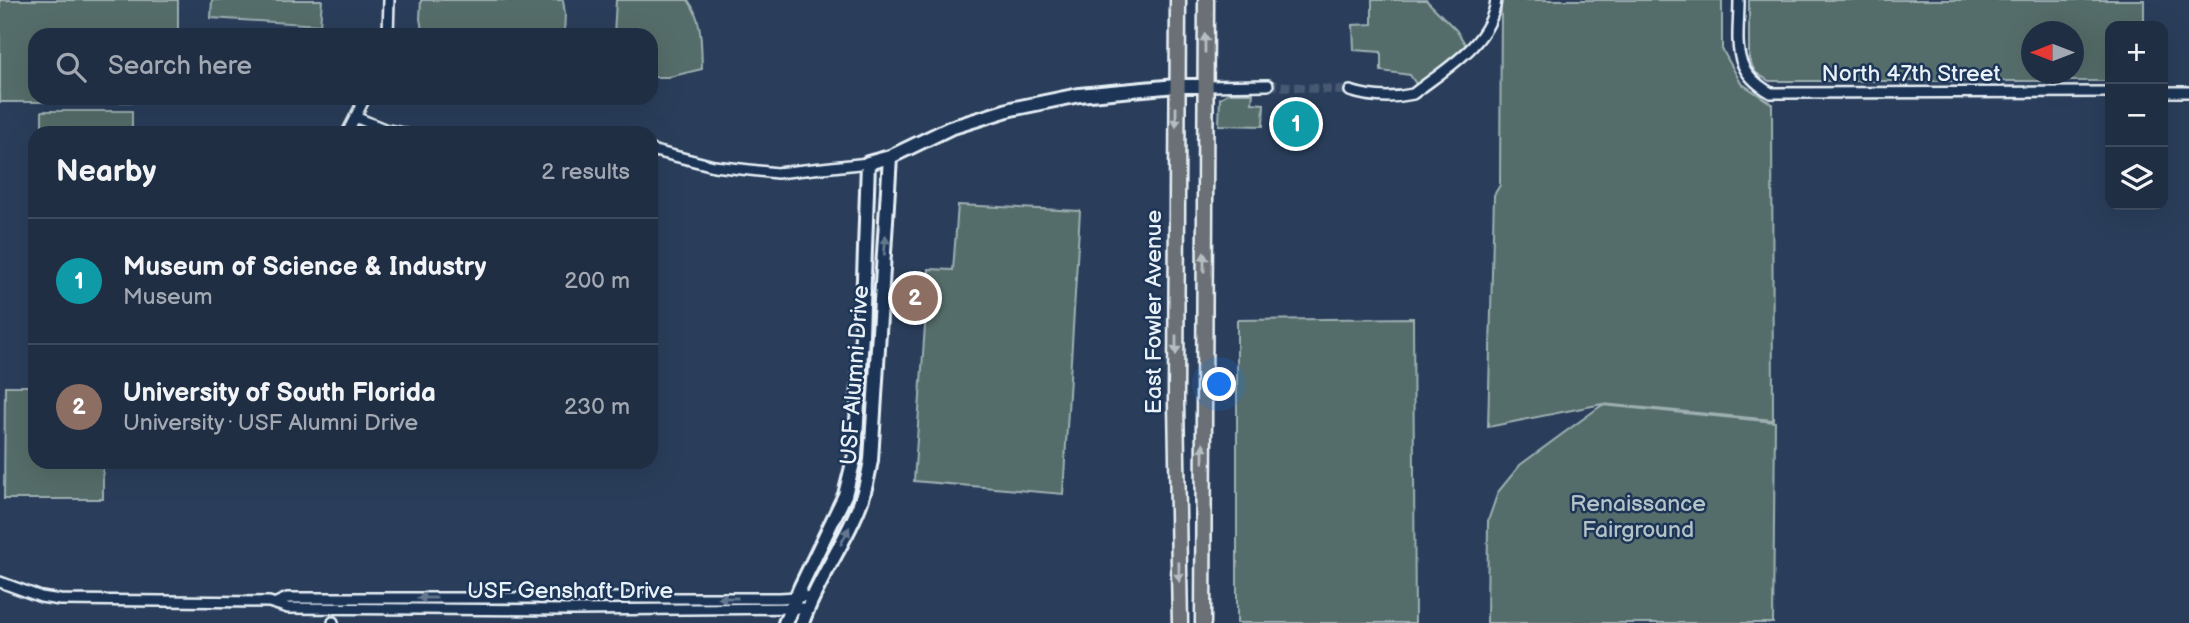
<!DOCTYPE html>
<html lang="en">
<head>
<meta charset="utf-8">
<style>
  :root { --surface:#202e44; --page:#2d3a4f; --text:#f1f3f6; --muted:#a2a8b2; --line:#3d4a5d; --accent:#ffd166 }
  body { margin:0; font-family:"Balsamiq Sans",sans-serif; background:var(--page); color:var(--text) }
  .controls { position:absolute; right:21px; top:21px; display:grid; overflow:hidden; border-radius:14px; box-shadow:0 7px 28px #0002 }
  .controls button { width:63px; height:63px; display:grid; place-items:center; padding:0; border:0; border-bottom:2px solid var(--line); background:var(--surface); color:var(--text); font:35px sans-serif }
  .compass { position:absolute; left:2021px; top:21px; width:63px; height:63px; border-radius:50%; background:var(--surface); box-shadow:0 7px 28px #0002; rotate:270deg }
  .you { position:absolute; left:1220px; top:385px; width:24px; height:24px; margin:-18px; border:5px solid #fff; border-radius:50%; background:#1a73e8; box-shadow:0 0 0 10px #1a73e833 }
  .badge { display:grid; place-items:center; width:46px; height:46px; border-radius:50%; background:var(--accent); color:#fff; font-size:23px; font-weight:700 }
  .pin { position:absolute; translate:-50% -50%; border:4px solid #fff; box-shadow:0 2px 7px #0006 }
  .list { margin:0; padding:0; list-style:none }
  h2 { display:flex; justify-content:space-between; align-items:center; height:91px; margin:0; padding:0 28px; font-size:30px }
  h2 small { font-size:23px; font-weight:400; color:var(--muted) }
  .list li { display:grid; grid-template-columns:46px 1fr auto; gap:21px; align-items:center; box-sizing:border-box; height:126px; padding:0 28px; border-top:2px solid var(--line) }
  .list b { display:block; font-size:26px; white-space:nowrap }
  .list p { margin:0; font-size:23px; white-space:nowrap; color:var(--muted) }
  .list em { font-size:23px; font-style:normal; color:var(--muted) }
  .icon { flex:none; width:38px; height:38px; fill:none; stroke:currentColor; stroke-width:2; stroke-linecap:round; stroke-linejoin:round }
  .map { position:relative; flex:none; width:2189px; height:623px; overflow:hidden }
  .search { position:absolute; background:var(--surface); box-shadow:0 7px 28px #0002; left:28px; top:28px; width:630px; height:77px; display:flex; align-items:center; gap:18px; box-sizing:border-box; padding:0 24px; border-radius:21px; color:var(--muted); font-size:26px }
  .panel { position:absolute; background:var(--surface); box-shadow:0 7px 28px #0002; left:28px; top:126px; width:630px; height:343px; border-radius:21px }
  .map>svg:first-child { display:block }
  .green { fill:#546d6b; stroke:#9eafb2; stroke-width:2; fill-rule:evenodd }
  .lines { fill:none; stroke-linecap:round; stroke-linejoin:round }
  .street-tunnel { stroke:#465973; stroke-width:9; stroke-dasharray:9 4.5; stroke-linecap:butt }
  .street-casing { stroke:#e8f1f8; stroke-width:14 }
  .secondary-casing { stroke:#e8f1f8; stroke-width:18 }
  .primary-casing { stroke:#e8f1f8; stroke-width:19 }
  .street { stroke:#1d3557; stroke-width:9 }
  .secondary { stroke:#1d3557; stroke-width:12 }
  .primary { stroke:#6a7074; stroke-width:14 }
  .oneway { fill:#b6bdc3 }
  .oneway2 { fill:#64778f }
  .labels { text-anchor:middle; stroke-width:5; stroke-linejoin:round; paint-order:stroke }
  .street-label { font-size:23px; fill:#e8f1f8; stroke:#1d3557 }
  .park-label { font-size:23px; fill:#b4c3c7; stroke:#1d3557 }
</style>
</head>
<body>
<div class="map">
<svg width="2189" height="623" viewBox="0 0 2189 623">
  <rect width="100%" height="100%" fill="#2a3e5b"/>
  <filter id="ink" filterUnits="userSpaceOnUse"><feTurbulence type="fractalNoise" baseFrequency=".0143" numOctaves="2"/><feDisplacementMap in="SourceGraphic" scale="14" xChannelSelector="R" yChannelSelector="G"/><feConvolveMatrix kernelMatrix="1 2 1 2 8 2 1 2 1" color-interpolation-filters="sRGB"/></filter>
  <g filter="url(#ink)">
    <path class="green" d="M0,0H178V35H35V98H160V102H0Z
      M212,0H322L320,25L211,18Z
      M421,0H563L565,14L564,35H423L420,19Z
      M616,0H688C703,20 701,45 702,69L669,77H651V35H614Z
      M1372,0H1426L1456,30L1466,45L1418,87L1410,75L1381,71V52L1354,50L1353,25L1372,24Z
      M1501,0H1722V49L1741,83L1772,104L1773,420L1602,404L1488,427L1494,195L1500,185Z
      M1749,0H2144V26H2110V81H1769L1755,72L1749,59ZM2032,32H2074V74H2032Z
      M1229,93H1253L1252,103L1264,104L1263,126L1219,125L1220,98Z
      M42,111H132V133H42Z
      M958,205L1080,211L1063,494L914,481L929,269L953,270Z
      M1413,318L1415,623H1237V320Z
      M5,386H35V462H103V499H4Z
      M1602,405L1775,422L1773,623H1487L1488,521L1498,492L1520,465Z"/>
    <g class="lines">
      <path class="street-tunnel" d="M1268,85L1350,91"/>
      <defs>
        <path id="street" d="M1739,0C1739,42 1729,69 1771,93L2110,92
          M388,35L389,0
          M1205,86L1268,85
          M1350,91C1372,98 1391,99 1413,94C1445,69 1491,44 1496,0
          M2163,92H2189
          M355,117L384,129L404,133
          M347,133L365,98
          M651,150L714,166L777,173L868,163
          M0,582L41,597L60,600L269,602L288,608L571,610L808,608
          M276,603L287,598H780L813,596
          M333,622V623"/>
        <path id="secondary" d="M785,623L801,586L845,495L855,455L862,335L868,163L890,157L950,128L1011,109L1079,95L1176,86H1205
          M802,623C816,583 842,548 858,509C865,493 868,477 871,460L890,157"/>
        <path id="primary" d="M1178,0L1176,402L1180,623
          M1203,623L1206,0"/>
      </defs>
      <use href="#street" class="street-casing"/>
      <use href="#secondary" class="secondary-casing"/>
      <use href="#primary" class="primary-casing"/>
      <use href="#street" class="street"/>
      <use href="#secondary" class="secondary"/>
      <use href="#primary" class="primary"/>
    </g>
    <defs><path id="oneway-solid" d="M-6-.8H1V-3.2L6.5 0L1 3.2V.8H-6Z" transform="scale(1.75)"/></defs>
    <g class="oneway">
      <use href="#oneway-solid" transform="translate(1205 43) rotate(-90)"/>
      <use href="#oneway-solid" transform="translate(1176 117) rotate(90)"/>
      <use href="#oneway-solid" transform="translate(1204 262) rotate(-90)"/>
      <use href="#oneway-solid" transform="translate(1176 345) rotate(90)"/>
      <use href="#oneway-solid" transform="translate(1203 453) rotate(-90)"/>
      <use href="#oneway-solid" transform="translate(1179 572) rotate(89)"/>
    </g>
    <g class="oneway2">
      <use href="#oneway-solid" transform="translate(885 245) rotate(-86)"/>
      <use href="#oneway-solid" transform="translate(845 536) rotate(-64)"/>
      <use href="#oneway-solid" transform="translate(427 598) rotate(-180)"/>
      <use href="#oneway-solid" transform="translate(728 598) rotate(180)"/>
    </g>
  </g>
  <g class="labels">
    <g class="street-label">
      <text x="1911" y="81">North 47th Street</text>
      <text transform="translate(1153 312) rotate(-90)" y="8">East Fowler Avenue</text>
      <text transform="translate(854 375) rotate(-86)" y="8">USF Alumni Drive</text>
      <text x="570" y="598">USF Genshaft Drive</text>
    </g>
    <g class="park-label">
      <text x="1638" y="511">Renaissance<tspan x="1638" dy="26">Fairground</tspan></text>
    </g>
  </g>
</svg>
<div class="controls">
<button>+</button>
<button>−</button>
<button><svg class="icon" aria-label="layers" viewBox="0 0 24 24"><path d="M12 4l9 5-9 5-9-5zM3 14l9 5 9-5"/></svg></button>
</div>
<svg class="compass" viewBox="-18 -18 36 36"><path d="M0-13l5 13h-10z" fill="#e53935"/><path d="M0 13l5-13h-10z" fill="#a2a8b2"/></svg>
<div class="you"></div>
<div class="pin badge" style="left:1296px;top:124px;background:#0f9aa8">1</div>
<div class="pin badge" style="left:915px;top:298px;background:#8d6e63">2</div>
<div class="search"><svg class="icon" aria-label="search" viewBox="0 0 24 24"><circle cx="10" cy="10" r="6"/><path d="M15 15l6 6"/></svg>Search here</div>
<section class="panel">
<h2>Nearby<small>2 results</small></h2>
<ul class="list">
<li><span class="badge" style="background:#0f9aa8">1</span><div><b>Museum of Science &amp; Industry</b><p>Museum</p></div><em>200 m</em></li>
<li><span class="badge" style="background:#8d6e63">2</span><div><b>University of South Florida</b><p>University · USF Alumni Drive</p></div><em>230 m</em></li>
</ul>
</section>
</div>
</body>
</html>
